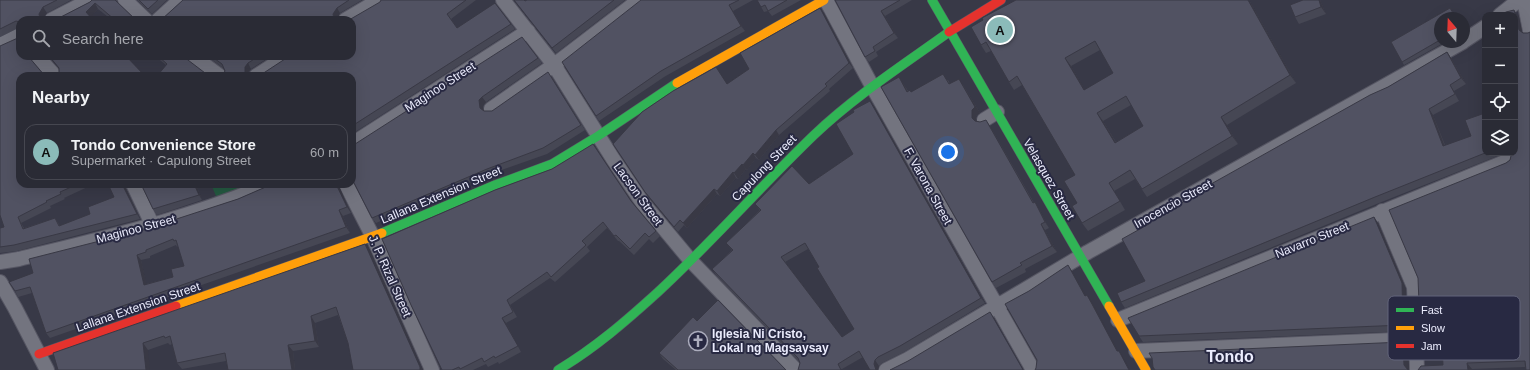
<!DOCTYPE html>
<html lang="en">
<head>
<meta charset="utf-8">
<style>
  :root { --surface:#2a2b35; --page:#32333d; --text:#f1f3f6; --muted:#a5a7ad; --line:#464750; --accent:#8bbbb9 }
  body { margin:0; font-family:Helvetica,sans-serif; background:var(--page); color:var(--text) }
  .controls { position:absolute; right:12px; top:12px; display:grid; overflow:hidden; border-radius:8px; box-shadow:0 4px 16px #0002 }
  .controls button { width:36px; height:36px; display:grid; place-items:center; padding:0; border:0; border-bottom:1px solid var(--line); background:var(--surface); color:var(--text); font:20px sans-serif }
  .compass { position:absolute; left:1434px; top:12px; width:36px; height:36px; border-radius:50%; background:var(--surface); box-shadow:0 4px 16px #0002; rotate:341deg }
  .you { position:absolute; left:948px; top:152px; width:14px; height:14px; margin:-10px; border:3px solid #fff; border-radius:50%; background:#1a73e8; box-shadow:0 0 0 6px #1a73e833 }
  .badge { display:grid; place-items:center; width:26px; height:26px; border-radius:50%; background:var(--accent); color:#111; font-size:13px; font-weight:700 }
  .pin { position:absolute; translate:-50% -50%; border:2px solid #fff; box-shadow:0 1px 4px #0006 }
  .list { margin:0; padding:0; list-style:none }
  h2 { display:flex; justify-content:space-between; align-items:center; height:52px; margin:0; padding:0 16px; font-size:17px }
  h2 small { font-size:13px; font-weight:400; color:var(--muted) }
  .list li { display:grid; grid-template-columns:26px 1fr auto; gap:12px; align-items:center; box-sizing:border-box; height:56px; margin:0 8px 8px; padding:0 8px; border:1px solid var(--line); border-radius:12px }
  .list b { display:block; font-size:15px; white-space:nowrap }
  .list p { margin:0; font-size:13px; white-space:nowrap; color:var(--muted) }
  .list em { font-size:13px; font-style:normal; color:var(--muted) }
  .icon { flex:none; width:22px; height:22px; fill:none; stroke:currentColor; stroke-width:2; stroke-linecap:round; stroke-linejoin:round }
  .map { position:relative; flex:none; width:1530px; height:370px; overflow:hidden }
  .search { position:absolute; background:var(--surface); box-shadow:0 4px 16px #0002; left:16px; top:16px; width:340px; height:44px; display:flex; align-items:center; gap:10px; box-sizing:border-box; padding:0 14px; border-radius:12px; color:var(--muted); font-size:15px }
  .panel { position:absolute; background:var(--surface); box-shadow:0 4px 16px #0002; left:16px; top:72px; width:340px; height:116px; border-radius:12px }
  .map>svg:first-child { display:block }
  .green { fill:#245941 }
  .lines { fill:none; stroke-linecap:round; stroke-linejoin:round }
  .street-casing { stroke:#565663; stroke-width:16 }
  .fast-casing { stroke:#565663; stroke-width:10 }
  .slow-casing { stroke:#565663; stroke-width:10 }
  .jam-casing { stroke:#565663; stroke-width:10 }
  .street { stroke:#73747f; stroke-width:14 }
  .fast { stroke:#30b455; stroke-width:9 }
  .slow { stroke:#ff9f0a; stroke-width:9 }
  .jam { stroke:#e5322d; stroke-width:9 }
  .wall { fill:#464754; fill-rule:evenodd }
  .shaded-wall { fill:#393945 }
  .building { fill:#515262; stroke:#393945; fill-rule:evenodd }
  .labels { text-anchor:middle; stroke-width:4; stroke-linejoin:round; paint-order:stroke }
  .street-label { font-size:12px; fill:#ebecfd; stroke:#282942 }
  .poi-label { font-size:12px; font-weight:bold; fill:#ebecfd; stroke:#282942; text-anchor:start }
  .district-label { font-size:16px; font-weight:bold; fill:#ebecfd; stroke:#282942 }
  .key { fill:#282942; stroke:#62647a; stroke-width:1 }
  .key-label { font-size:11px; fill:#ebecfd }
</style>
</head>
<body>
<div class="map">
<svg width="1530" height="370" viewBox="0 0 1530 370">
  <rect width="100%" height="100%" fill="#383947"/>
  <path class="green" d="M211,184H244L246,190L218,201Z"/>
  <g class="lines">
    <defs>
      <path id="street" d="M125,0L146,20
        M503,0L554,65L613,159L642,202L691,261L796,370
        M826,0L872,86L1033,370
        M1524,0L1530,31
        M1500,15L1519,0
        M51,20L90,0
        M158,20L180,0
        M345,20L379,0
        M1464,41L1485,27
        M0,45L20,35
        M37,56L55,76
        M193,56L220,76
        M256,76L287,56
        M491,109L554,65L639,0
        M984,120L997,112
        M352,144L528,31
        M133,184L153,226
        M346,184L373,237L432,370
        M1382,211L1414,287L1417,370
        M0,262L19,259C104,238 188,219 269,184
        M0,282L15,308L47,370
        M1118,320L1507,161
        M1136,351L1416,339
        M886,370L908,359L1088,252L1463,42"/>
      <path id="fast" d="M932,0L1109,306
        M382,233L495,185L552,164L598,136L677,83
        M558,370C595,348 626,321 658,292C712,242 761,186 814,135C855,96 903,65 949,32"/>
      <path id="slow" d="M677,83L824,0
        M176,306L382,233
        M1109,306L1146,370"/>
      <path id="jam" d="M949,32L1001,0
        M39,354L176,306"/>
    </defs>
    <use href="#street" class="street-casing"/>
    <use href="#fast" class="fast-casing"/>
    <use href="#slow" class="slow-casing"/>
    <use href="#jam" class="jam-casing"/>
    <use href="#street" class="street"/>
    <use href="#fast" class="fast"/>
    <use href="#slow" class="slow"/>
    <use href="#jam" class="jam"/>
  </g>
  <path class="wall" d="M0,0H71L47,13L43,19V20H20V27L0,37Z
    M92,0H117L118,4L136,20H112L98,9L90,17L55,20L90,2Z
    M137,0H167L152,14Z
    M183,0H362L340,13L337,20H161Z
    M381,0H476L451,19L457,28L511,24L515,29L352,134V76Z
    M514,0H525V1L527,0H625L556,53Z
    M641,0H753L733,11L745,31L664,77L599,121L596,116Z
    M757,0H801L772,16L768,11L764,12Z
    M835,0H912L885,16L898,38L876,52L878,56L869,62L865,57Z
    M1016,0H1249L1296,83L1227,125L1238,144L1147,197L1135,179L1114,191L1125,210L1088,231L1082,223L1077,203L1075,175L1022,85L1014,90L1009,82L991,51L986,53L981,45L983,20ZM1100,50L1113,73L1085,90L1071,66ZM1131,105L1143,126L1116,142L1103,121Z
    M1303,0H1320L1326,14L1299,24L1295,17Z
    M820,8L824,13L853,68L829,89L830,91L779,135L759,160L756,158L747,170L746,169L738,179L736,178L720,196L717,194L687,228L684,225L678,232L649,197L613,144L727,84L749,69Z
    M1450,8L1457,18H1440V42H1445L1404,65L1391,42Z
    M1519,17L1525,367L1472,369L1443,365L1442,333L1424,334L1420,328L1506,163L1510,160L1511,156V155L1509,153H1515Z
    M1447,52L1451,58L1466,84L1454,91L1459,101L1433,115L1445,145L1485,153H1505L1379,203L1125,308L1121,302L1145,281L1149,224L1169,211L1196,195L1388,87Z
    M20,56H29L20,184H94L64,198L65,199L50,206L51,208L21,223L24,228L55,218L60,226L90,214L114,197L125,187L140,219L17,251L0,253V228L4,227Z
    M155,56H185L186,59L166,65Z
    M207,56H271L251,69L248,72L223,75L225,71L223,68Z
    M538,58L542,63L486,102L483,106L484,111H492L552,77L585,130L547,154L490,174L376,223L372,218L352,179Z
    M899,77L908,91L911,92L948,80L950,84L963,85L980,113L976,116L977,121L990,126L1034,203L1039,209L1049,228L1045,230L1057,252L1025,269L1026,272L996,288L992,282Z
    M870,101L874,106L985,303L904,352L882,363L879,366L878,370H870L863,357L842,369L800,363L716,275L712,269L732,250L726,243L760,210L755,204L809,184L853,154L854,112ZM808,249L819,267L854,329L842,337L785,262Z
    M196,184L202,200L157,215L153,209Z
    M270,184H338L351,213L343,216L350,233L50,338L46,333L32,293L18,297L15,291L33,273L152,228L238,199L268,186ZM176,245L177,247L178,246L184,266L173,277L146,284L141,260L150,258V256Z
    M632,202L660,236L653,243L649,239L634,255L619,241H618L607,228L587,247L590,251L555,282L550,278L510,305L517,317L506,323L521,352L499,364L498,362L488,367L486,364L473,370H442L411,305Z
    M1374,217L1378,223L1406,289L1407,331L1143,342L1139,336Z
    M370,250L348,343L338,315L315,323L319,347L293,351L295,370H228L226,361L182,369L177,363L172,344L170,345L168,343L148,350L58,370Z
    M697,321L786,370H676L663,359L659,353Z"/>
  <path class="shaded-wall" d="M1248,0H1249L1296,83L1290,75Z
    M1319,0H1320L1321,2L1326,14L1321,7Z
    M95,3L98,9L90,18L86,12Z
    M729,5L733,11L745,31L741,26Z
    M43,7L47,13L43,19V20H41L39,14Z
    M337,8L340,13L337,20H335L333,14Z
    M820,8L824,13L853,68L849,63Z
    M1514,10L1519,17L1523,36L1519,30Z
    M881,11L885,16L898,38L894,33Z
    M1447,52L1451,58L1466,84L1461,78Z
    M1065,58L1071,66L1090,98L1084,90Z
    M248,63L251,69L248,72V76H246L245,75V67Z
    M899,77L903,83L911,98L907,92Z
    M959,79L980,113L976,116L977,124L972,118Z
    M1450,85L1454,91L1459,101L1455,94Z
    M482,97L486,102L483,106L484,114L480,108L479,100Z
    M870,101L874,106L985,303L981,298Z
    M1429,109L1433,115L1447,152L1443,146Z
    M1097,113L1103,121L1121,151L1115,143Z
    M1221,117L1227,125L1238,144L1232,136Z
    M986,120L990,126L1037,210L1033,203Z
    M776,130L779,135L759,160L755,155Z
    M753,153L756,158L747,170L743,165Z
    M742,164L746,169L738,179L734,173Z
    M733,172L736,178L720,196L717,191Z
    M122,184H125V187L140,219L137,214Z
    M194,184H196L202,200L199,195Z
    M336,184H338L351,213L347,207Z
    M714,189L717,194L687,228L683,223Z
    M1035,202L1039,209L1049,228L1045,222Z
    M339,210L343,216L350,233L346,227Z
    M1374,217L1378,223L1406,289L1407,331L1403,325Z
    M1041,224L1045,230L1057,252L1052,246Z
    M365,244L370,250L423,370H420Z
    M137,255L141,260L148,291L144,285Z
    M1068,265L1072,271L1089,301L1085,296Z
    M1087,295L1096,309L1121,357L1117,351Z
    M990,312L994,318L1023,370Z
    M311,316L315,323L319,347L315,341Z
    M502,318L506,323L521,352L518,346Z
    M1403,342L1408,348L1409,370H1408L1404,365Z
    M143,343L148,350L150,370H146Z
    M288,345L293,351L295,370H292Z
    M1119,351L1123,357L1130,370H1129Z
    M875,360L879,366L878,370H876L874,364Z
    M1467,363L1472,369V370H1468Z"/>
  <path class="building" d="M0,0H57L43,7L39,14L40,19L41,20H20V22L16,21L0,29Z
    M92,0H115L136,20H115L95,3L86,12L93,20H55L90,2Z
    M139,0H158L148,9Z
    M183,0H349L337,8L333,14L334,19L336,20H161Z
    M381,0H466L447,14L457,28L495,3L511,24L352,126V76H259L288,57L289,56H352V20H349L380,2Z
    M514,0H524L525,1L527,0H614L552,48Z
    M641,0H739L729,5L741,26L661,71L596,116L562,62Z
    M757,0H787L768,11L765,5L761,7Z
    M835,0H900L881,11L894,33L873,47L875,51L865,57Z
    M1016,0H1248L1290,75L1221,117L1232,136L1142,189L1130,170L1109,183L1120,201L1082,223L1072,206L1077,203L1064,181L1075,175L1017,76L1009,82L986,42L981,45L971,27L983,20L982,18ZM1095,41L1113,73L1084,90L1065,58ZM1126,96L1143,126L1115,143L1097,113Z
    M1303,0H1319L1321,7L1295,17L1290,5Z
    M820,8L849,63L825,84L827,86L776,130L755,155L753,153L743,165L742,164L734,173L733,172L717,191L714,189L683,223L680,220L674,227L645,192L613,144L642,112L673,91L716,67L727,84L749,69L740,53Z
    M1450,8L1456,18H1440V40L1402,62L1391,42Z
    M1514,10L1519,30L1523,33H1528L1530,32V370H1526L1525,361L1467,363L1468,370H1418L1421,366L1443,365L1441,328V327L1420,328L1418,278L1389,210L1506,163L1510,160L1511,156V153H1515V15H1501L1506,12Z
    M20,37V56H28L45,76H20V184H78L60,192L61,194L46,201L47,202L18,217L23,229L55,218L59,226L90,214L88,207L114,197L108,184H122L137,214L14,245L0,247V228L4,227L0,215V46Z
    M522,37L538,58L482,97L479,100L480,108L484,111H492L548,72L581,125L543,148L487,169L372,218L352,179V146Z
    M1447,52L1461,78L1450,85L1455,94L1429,109L1443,146L1471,136L1465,120L1485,113V153L1375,197L1121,302L1117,293L1145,281L1122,239L1149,224L1147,222L1169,211L1168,210L1196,195L1195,193L1370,95L1388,87Z
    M49,56H126L145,76H56L59,74V68Z
    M158,56H183L184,57L209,76H157L167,64Z
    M211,56H259L248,63L245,67V75L246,76H222L225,71L222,64Z
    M943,74L949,84L959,79L975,107L972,110V118L975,121L980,122L986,120L1033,203L1035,202L1045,222L1041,224L1052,246L1020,263L1022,265L992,282L881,87L899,77L907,92L910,90L911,92Z
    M870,101L981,298L900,346L878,357L875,360L874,364L876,370H870L859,351L838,364L841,370H798L800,363L798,358L712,269L733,250L726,243L761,210L755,204L792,166L809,184L853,154L836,124L854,112L853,110ZM805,243L819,267L817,268L854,329L842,337L781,257Z
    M593,144L631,201L656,231L649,237L645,233L630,249L616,235L614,236L603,222L582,241L586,245L551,277L547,272L507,300L513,312L502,318L518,346L495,358L494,356L484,362L482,358L460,369L459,367L452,370H442L411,305L382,239L495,190L552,169Z
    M141,184H194L199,195L153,209Z
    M270,184H336L347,207L339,210L346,227L46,333L30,287L15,291L9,282L33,273L29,259L147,229L152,228L155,226L238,199L268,186ZM173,239L174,241L176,240L184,266L171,269L173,277L144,285L137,255L146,252V250Z
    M1374,217L1402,283L1403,325L1139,336L1128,318Z
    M365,244L420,367V370H353L348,343L336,307L311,316L315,341L288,345L292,370H228L225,353L177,363L170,336L165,338L164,336L143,343L146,370H58L53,353Z
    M1068,265L1085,296L1087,295L1092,304L1117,351H1119L1129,370H1035L1036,368L1037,360L1005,304L1029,291Z
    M718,300L786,370H678L659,353L693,317L697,321Z
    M990,312L1022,368L1023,370H890L908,361Z
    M1403,342L1404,365L1408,370H1155L1153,367L1152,358L1149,353Z"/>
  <defs>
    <symbol id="church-ring" viewBox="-11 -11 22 22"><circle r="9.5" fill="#282942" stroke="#acadbd" stroke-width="1.5"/><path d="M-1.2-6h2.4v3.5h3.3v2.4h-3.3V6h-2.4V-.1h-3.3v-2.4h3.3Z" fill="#acadbd"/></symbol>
  </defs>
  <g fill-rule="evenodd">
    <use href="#church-ring" x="687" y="330" width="22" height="22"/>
  </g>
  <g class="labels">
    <g class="street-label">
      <text transform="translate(440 87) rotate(-33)" y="4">Maginoo Street</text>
      <text transform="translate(764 168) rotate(-46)" y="4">Capulong Street</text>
      <text transform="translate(1049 179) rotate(60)" y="4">Velasquez Street</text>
      <text transform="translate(928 186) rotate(61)" y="4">F. Varona Street</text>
      <text transform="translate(638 194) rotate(54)" y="4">Lacson Street</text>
      <text transform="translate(441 195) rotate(-23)" y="4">Lallana Extension Street</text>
      <text transform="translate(1173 204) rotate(-29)" y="4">Inocencio Street</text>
      <text transform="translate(136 229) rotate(-15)" y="4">Maginoo Street</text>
      <text transform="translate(1312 240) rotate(-22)" y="4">Navarro Street</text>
      <text transform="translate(390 276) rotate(66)" y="4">J. P. Rizal Street</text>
      <text transform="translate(138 307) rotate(-19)" y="4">Lallana Extension Street</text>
    </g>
    <g class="poi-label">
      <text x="712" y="338">Iglesia Ni Cristo,<tspan x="712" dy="14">Lokal ng Magsaysay</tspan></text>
    </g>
    <g class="district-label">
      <text x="1230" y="362">Tondo</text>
    </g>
  </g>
  <rect x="1388" y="296" width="132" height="64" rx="6" class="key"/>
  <rect x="1396" y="308" width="18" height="4" fill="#30b455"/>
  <rect x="1396" y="326" width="18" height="4" fill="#ff9f0a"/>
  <rect x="1396" y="344" width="18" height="4" fill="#e5322d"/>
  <g class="key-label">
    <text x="1421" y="314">Fast</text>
    <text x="1421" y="332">Slow</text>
    <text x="1421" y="350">Jam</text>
  </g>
</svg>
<div class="controls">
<button>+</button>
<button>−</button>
<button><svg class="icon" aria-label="locate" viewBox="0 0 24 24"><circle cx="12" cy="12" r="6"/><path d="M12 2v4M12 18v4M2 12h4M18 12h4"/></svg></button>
<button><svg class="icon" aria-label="layers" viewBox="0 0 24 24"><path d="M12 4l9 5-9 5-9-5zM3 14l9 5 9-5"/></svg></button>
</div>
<svg class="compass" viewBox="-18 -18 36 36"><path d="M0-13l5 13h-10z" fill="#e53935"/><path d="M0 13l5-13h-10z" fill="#a5a7ad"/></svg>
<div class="you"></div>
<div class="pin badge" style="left:1000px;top:30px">A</div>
<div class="search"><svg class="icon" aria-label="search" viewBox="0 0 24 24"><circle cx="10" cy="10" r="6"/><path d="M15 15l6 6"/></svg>Search here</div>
<section class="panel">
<h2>Nearby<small></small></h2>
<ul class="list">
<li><span class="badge">A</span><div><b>Tondo Convenience Store</b><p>Supermarket · Capulong Street</p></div><em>60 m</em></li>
</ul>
</section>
</div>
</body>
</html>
